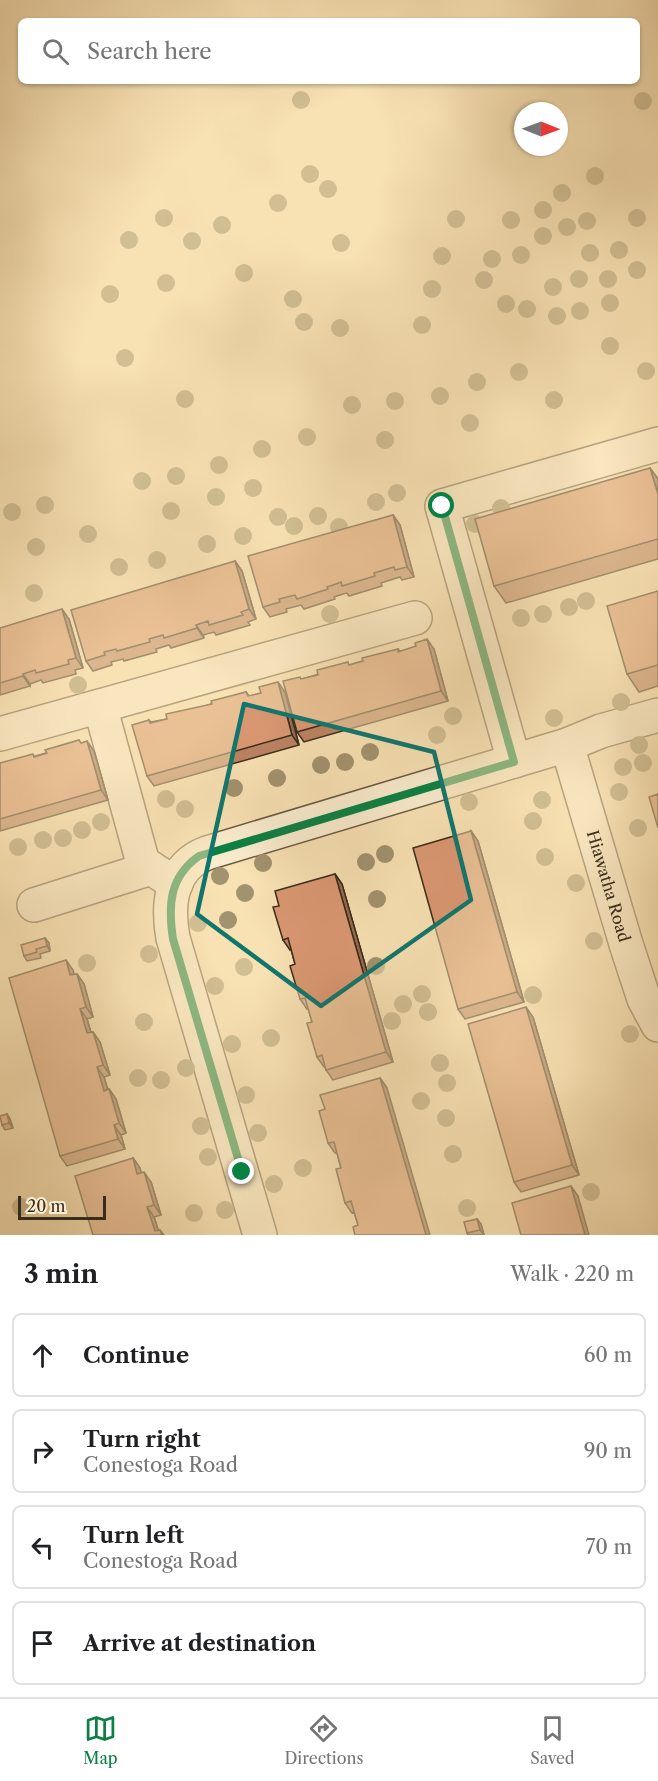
<!DOCTYPE html>
<html lang="en">
<head>
<meta charset="utf-8">
<style>
  :root { --surface:#fff; --page:#f2f2f2; --text:#202124; --muted:#757577; --line:#e0e0e0; --accent:#0b8043 }
  body { margin:0; font-family:"Libre Caslon Text",serif; background:var(--page); color:var(--text) }
  .compass { position:absolute; left:514px; top:102px; width:54px; height:54px; border-radius:50%; background:var(--surface); box-shadow:0 2px 4px #0004; rotate:91deg }
  .scale { position:absolute; left:18px; bottom:15px; width:88px; box-sizing:border-box; padding-left:6px; border:3px solid #382c1b; border-top:0; font-size:16px; line-height:21px; white-space:nowrap; color:#382c1b; -webkit-text-stroke:4px #faecce; paint-order:stroke }
  .stop { position:absolute; width:18px; height:18px; margin:-14px; border:4px solid #0b8043; border-radius:50%; background:#fff }
  .stop.end { background:#0b8043; border-color:#fff; box-shadow:0 2px 6px #0008 }
  .list { margin:0; padding:0; list-style:none }
  h2 { display:flex; justify-content:space-between; align-items:center; height:78px; margin:0; padding:0 24px; font-size:26px }
  h2 small { font-size:20px; font-weight:400; color:var(--muted) }
  .list li { display:grid; grid-template-columns:39px 1fr auto; gap:18px; align-items:center; box-sizing:border-box; height:84px; margin:0 12px 12px; padding:0 12px; border:2px solid var(--line); border-radius:9px }
  .list b { display:block; font-size:22px; white-space:nowrap }
  .list p { margin:0; font-size:20px; white-space:nowrap; color:var(--muted) }
  .list em { font-size:20px; font-style:normal; color:var(--muted) }
  .icon { flex:none; width:33px; height:33px; fill:none; stroke:currentColor; stroke-width:2; stroke-linecap:round; stroke-linejoin:round }
  .map { position:relative; flex:none; width:658px; height:1235px; overflow:hidden }
  .search { position:absolute; background:var(--surface); box-shadow:0 2px 4px #0004; left:18px; right:18px; top:18px; height:66px; display:flex; align-items:center; gap:15px; box-sizing:border-box; padding:0 21px; border-radius:9px; color:var(--muted); font-size:22px }
  .sheet { height:462px; background:var(--surface) }
  nav { display:flex; justify-content:space-around; align-items:center; box-sizing:border-box; height:84px; border-top:2px solid var(--line); background:var(--surface); font-size:16px; color:var(--muted) }
  nav a { display:grid; justify-items:center; gap:3px }
  nav .on { color:var(--accent) }
  .map>svg:first-child { display:block }
  .lines { fill:none; stroke-linecap:round; stroke-linejoin:round }
  .minor-casing { stroke:#685941; stroke-width:36 }
  .minor { stroke:#faecce; stroke-width:33 }
  .tree { fill:#a2926e }
  .wall { fill:#bb8262; stroke:#382c1b; stroke-width:1.5 }
  .shaded-wall { fill:#986a50; stroke:#382c1b; stroke-width:1.5 }
  .building { fill:#d99772; stroke:#382c1b; stroke-width:1.5 }
  .route { stroke:#0b8043; stroke-width:8 }
  .marked { fill:none; stroke:#0f766e; stroke-width:4.5; stroke-linejoin:round }
  .labels { text-anchor:middle; stroke-width:4.5; stroke-linejoin:round; paint-order:stroke }
  .street-label { font-size:16px; fill:#382c1b; stroke:#faecce }
</style>
</head>
<body>
<div class="map">
<svg width="658" height="1235" viewBox="0 0 658 1235">
  <rect width="100%" height="100%" fill="#f8e1b3"/>
  <filter id="stains"><feTurbulence type="fractalNoise" baseFrequency=".00333" numOctaves="4"/><feColorMatrix values="0 0 0 0 .2 0 0 0 0 .09 0 0 0 0 .02 0 0 0 .5 -.17"/></filter>
  <radialGradient id="worn" r=".72"><stop offset=".6" stop-color="#630" stop-opacity="0"/><stop offset="1" stop-color="#630" stop-opacity=".3"/></radialGradient>
  <g class="lines">
    <defs>
      <g id="minor">
        <path d="M100,706L143,863L176,884"/>
        <path d="M0,734L415,618"/>
        <path id="s1" d="M567,745L626,944L644,999L658,1025"/>
        <path d="M514,761L442,506L658,444"/>
        <path d="M34,905L151,868"/>
        <path d="M260,1235L173,938C167,905 170,867 207,853L514,761L567,745L601,731L658,715"/>
      </g>
    </defs>
    <use href="#minor" class="minor-casing"/>
    <use href="#minor" class="minor"/>
  </g>
  <g class="tree">
    <circle cx="301" cy="100" r="9"/>
    <circle cx="643" cy="101" r="9"/>
    <circle cx="310" cy="174" r="9"/>
    <circle cx="595" cy="176" r="9"/>
    <circle cx="328" cy="189" r="9"/>
    <circle cx="562" cy="193" r="9"/>
    <circle cx="278" cy="203" r="9"/>
    <circle cx="543" cy="210" r="9"/>
    <circle cx="164" cy="218" r="9"/>
    <circle cx="637" cy="218" r="9"/>
    <circle cx="456" cy="219" r="9"/>
    <circle cx="511" cy="220" r="9"/>
    <circle cx="587" cy="221" r="9"/>
    <circle cx="222" cy="225" r="9"/>
    <circle cx="567" cy="227" r="9"/>
    <circle cx="543" cy="236" r="9"/>
    <circle cx="129" cy="240" r="9"/>
    <circle cx="192" cy="241" r="9"/>
    <circle cx="341" cy="243" r="9"/>
    <circle cx="619" cy="250" r="9"/>
    <circle cx="590" cy="253" r="9"/>
    <circle cx="521" cy="255" r="9"/>
    <circle cx="442" cy="256" r="9"/>
    <circle cx="492" cy="259" r="9"/>
    <circle cx="637" cy="270" r="9"/>
    <circle cx="244" cy="273" r="9"/>
    <circle cx="579" cy="279" r="9"/>
    <circle cx="608" cy="279" r="9"/>
    <circle cx="484" cy="280" r="9"/>
    <circle cx="166" cy="283" r="9"/>
    <circle cx="553" cy="287" r="9"/>
    <circle cx="432" cy="289" r="9"/>
    <circle cx="110" cy="294" r="9"/>
    <circle cx="293" cy="299" r="9"/>
    <circle cx="610" cy="303" r="9"/>
    <circle cx="506" cy="304" r="9"/>
    <circle cx="527" cy="309" r="9"/>
    <circle cx="580" cy="311" r="9"/>
    <circle cx="557" cy="316" r="9"/>
    <circle cx="304" cy="322" r="9"/>
    <circle cx="422" cy="325" r="9"/>
    <circle cx="340" cy="328" r="9"/>
    <circle cx="610" cy="346" r="9"/>
    <circle cx="125" cy="358" r="9"/>
    <circle cx="646" cy="371" r="9"/>
    <circle cx="519" cy="372" r="9"/>
    <circle cx="477" cy="382" r="9"/>
    <circle cx="440" cy="396" r="9"/>
    <circle cx="185" cy="399" r="9"/>
    <circle cx="554" cy="400" r="9"/>
    <circle cx="395" cy="401" r="9"/>
    <circle cx="352" cy="405" r="9"/>
    <circle cx="470" cy="423" r="9"/>
    <circle cx="307" cy="437" r="9"/>
    <circle cx="385" cy="440" r="9"/>
    <circle cx="262" cy="449" r="9"/>
    <circle cx="219" cy="465" r="9"/>
    <circle cx="176" cy="476" r="9"/>
    <circle cx="142" cy="481" r="9"/>
    <circle cx="253" cy="488" r="9"/>
    <circle cx="397" cy="493" r="9"/>
    <circle cx="216" cy="497" r="9"/>
    <circle cx="376" cy="502" r="9"/>
    <circle cx="45" cy="505" r="9"/>
    <circle cx="501" cy="508" r="9"/>
    <circle cx="171" cy="511" r="9"/>
    <circle cx="12" cy="512" r="9"/>
    <circle cx="318" cy="516" r="9"/>
    <circle cx="278" cy="517" r="9"/>
    <circle cx="475" cy="524" r="9"/>
    <circle cx="294" cy="526" r="9"/>
    <circle cx="339" cy="527" r="9"/>
    <circle cx="88" cy="534" r="9"/>
    <circle cx="243" cy="536" r="9"/>
    <circle cx="207" cy="544" r="9"/>
    <circle cx="36" cy="547" r="9"/>
    <circle cx="157" cy="560" r="9"/>
    <circle cx="119" cy="567" r="9"/>
    <circle cx="34" cy="593" r="9"/>
    <circle cx="586" cy="601" r="9"/>
    <circle cx="569" cy="607" r="9"/>
    <circle cx="330" cy="614" r="9"/>
    <circle cx="543" cy="614" r="9"/>
    <circle cx="521" cy="618" r="9"/>
    <circle cx="78" cy="685" r="9"/>
    <circle cx="621" cy="702" r="9"/>
    <circle cx="453" cy="716" r="9"/>
    <circle cx="554" cy="718" r="9"/>
    <circle cx="437" cy="735" r="9"/>
    <circle cx="639" cy="745" r="9"/>
    <circle cx="370" cy="752" r="9"/>
    <circle cx="345" cy="762" r="9"/>
    <circle cx="643" cy="763" r="9"/>
    <circle cx="321" cy="765" r="9"/>
    <circle cx="623" cy="767" r="9"/>
    <circle cx="277" cy="778" r="9"/>
    <circle cx="234" cy="788" r="9"/>
    <circle cx="619" cy="792" r="9"/>
    <circle cx="166" cy="799" r="9"/>
    <circle cx="542" cy="800" r="9"/>
    <circle cx="469" cy="802" r="9"/>
    <circle cx="185" cy="809" r="9"/>
    <circle cx="533" cy="821" r="9"/>
    <circle cx="101" cy="822" r="9"/>
    <circle cx="638" cy="828" r="9"/>
    <circle cx="82" cy="830" r="9"/>
    <circle cx="63" cy="838" r="9"/>
    <circle cx="43" cy="840" r="9"/>
    <circle cx="18" cy="847" r="9"/>
    <circle cx="385" cy="854" r="9"/>
    <circle cx="545" cy="857" r="9"/>
    <circle cx="366" cy="862" r="9"/>
    <circle cx="263" cy="863" r="9"/>
    <circle cx="220" cy="876" r="9"/>
    <circle cx="576" cy="883" r="9"/>
    <circle cx="245" cy="893" r="9"/>
    <circle cx="377" cy="899" r="9"/>
    <circle cx="228" cy="920" r="9"/>
    <circle cx="198" cy="923" r="9"/>
    <circle cx="594" cy="941" r="9"/>
    <circle cx="149" cy="954" r="9"/>
    <circle cx="87" cy="963" r="9"/>
    <circle cx="376" cy="966" r="9"/>
    <circle cx="244" cy="967" r="9"/>
    <circle cx="215" cy="986" r="9"/>
    <circle cx="422" cy="994" r="9"/>
    <circle cx="533" cy="995" r="9"/>
    <circle cx="403" cy="1004" r="9"/>
    <circle cx="428" cy="1012" r="9"/>
    <circle cx="392" cy="1021" r="9"/>
    <circle cx="144" cy="1022" r="9"/>
    <circle cx="630" cy="1034" r="9"/>
    <circle cx="271" cy="1038" r="9"/>
    <circle cx="232" cy="1044" r="9"/>
    <circle cx="440" cy="1063" r="9"/>
    <circle cx="186" cy="1068" r="9"/>
    <circle cx="138" cy="1078" r="9"/>
    <circle cx="161" cy="1080" r="9"/>
    <circle cx="447" cy="1083" r="9"/>
    <circle cx="246" cy="1095" r="9"/>
    <circle cx="421" cy="1101" r="9"/>
    <circle cx="446" cy="1118" r="9"/>
    <circle cx="201" cy="1126" r="9"/>
    <circle cx="258" cy="1133" r="9"/>
    <circle cx="453" cy="1154" r="9"/>
    <circle cx="208" cy="1157" r="9"/>
    <circle cx="303" cy="1168" r="9"/>
    <circle cx="274" cy="1184" r="9"/>
    <circle cx="591" cy="1192" r="9"/>
    <circle cx="21" cy="1207" r="9"/>
    <circle cx="467" cy="1208" r="9"/>
    <circle cx="225" cy="1210" r="9"/>
    <circle cx="194" cy="1213" r="9"/>
  </g>
  <path class="wall" d="M650,468L658,479V559L506,603L494,586Z
    M393,515L400,525L414,577L402,580L400,577L381,583L382,586L349,596L347,593L343,594L334,597L335,599L304,609L301,605L286,609L287,612L270,617L263,607Z
    M235,561L242,571L256,619L248,622L250,625L216,635L214,632L203,635L204,638L171,648L169,645L156,649L157,652L124,661L123,659L111,662L112,665L93,671L86,661Z
    M658,591V686L639,692L627,674Z
    M69,619L83,668L75,670L76,674L43,683L41,680L30,684V686L0,695V628Z
    M398,649L400,651L434,649L448,701L304,742L297,732L302,679L363,661Z
    M246,692L249,696L285,692L299,745L154,786L147,776L149,720L151,722L167,719Z
    M81,743L94,751L108,800L0,831V766Z
    M471,831L478,841L524,1002L465,1019L458,1009Z
    M335,874L342,884L393,1062L333,1080L326,1070L325,1067H324L317,1057L312,1022L308,1008L307,1009L300,999L295,964L291,949L290,950L283,940L279,906Z
    M45,938L49,943L50,951L40,954L41,958L27,961L24,956Z
    M73,970L74,975L77,974L84,984L93,1017L87,1019L91,1032H93L100,1042L110,1075L104,1077L108,1090L109,1089L116,1099L126,1133L121,1135L125,1149L67,1166L60,1156Z
    M533,1017L579,1175L521,1192L514,1182Z
    M380,1078L387,1088L358,1225L354,1212L352,1213L345,1203L341,1168L337,1153H335L328,1143L325,1109Z
    M7,1114L10,1119L13,1128L5,1130L2,1125Z
    M133,1158L140,1168L141,1173L151,1182L161,1215L154,1217L158,1230H160L164,1235H93Z
    M477,1219L481,1224L484,1235H468L467,1233Z"/>
  <path class="shaded-wall" d="M650,468L658,479V494Z
    M393,515L400,525L414,577L407,567Z
    M235,561L242,571L256,619L249,609Z
    M62,609L69,619L83,668L76,658Z
    M196,625L203,635L204,638L197,628Z
    M427,639L434,649L448,701L441,691Z
    M23,674L30,684V686L23,676Z
    M278,682L285,692L299,745L292,735Z
    M87,741L94,751L108,800L101,790Z
    M471,831L478,841L524,1002L517,992Z
    M335,874L342,884L393,1062L386,1052Z
    M45,938L49,943L50,951L47,946Z
    M66,960L73,970L77,986L70,975Z
    M77,974L84,984L93,1017L86,1007Z
    M526,1007L533,1017L579,1175L572,1165Z
    M80,1009L87,1019L94,1043L87,1033Z
    M93,1032L100,1042L110,1075L103,1065Z
    M97,1067L104,1077L111,1101L104,1091Z
    M380,1078L387,1088L430,1235H426Z
    M109,1089L116,1099L126,1133L119,1123Z
    M7,1114L10,1119L13,1128L9,1123Z
    M114,1125L121,1135L125,1149L118,1139Z
    M133,1158L140,1168L144,1184L137,1174Z
    M144,1172L151,1182L161,1215L154,1205Z
    M571,1186L578,1196L589,1235H585Z
    M147,1207L154,1217L160,1235L155,1231Z
    M477,1219L481,1224L484,1235L480,1230Z"/>
  <path class="building" d="M650,468L658,494V539L494,586L475,519Z
    M393,515L407,567L395,570L394,567L374,573L375,576L342,586L341,582L336,584L327,587L328,589L297,599L295,595L279,599L280,602L263,607L248,556Z
    M235,561L249,609L241,612L243,615L209,625L208,621L196,625L197,628L164,638L163,635L149,639L150,642L117,651L116,649L104,652L105,655L86,661L71,610Z
    M658,591V665L627,674L607,606Z
    M62,609L76,658L68,660L69,664L36,673L35,670L23,674V676L0,683V628Z
    M427,639L441,691L297,732L283,681L300,677L301,679L318,675L317,670L348,662L349,665L363,661L362,658L398,649V652L416,646L415,643Z
    M278,682L292,735L147,776L132,725L149,720L150,723L167,719L166,714L212,704L211,701L246,692L248,696L261,693L259,687Z
    M79,740L81,743L87,741L101,790L0,819V763L33,754L34,757L47,753L45,750Z
    M658,794V828L649,797Z
    M471,831L517,992L458,1009L413,848Z
    M335,874L386,1052L326,1070L322,1055L317,1057L307,1023L312,1022L305,998L300,999L290,966L295,964L291,949L288,938L283,940L273,907L279,906L275,891Z
    M45,938L47,946L36,949L37,952L24,956L21,945Z
    M66,960L70,975L77,974L86,1007L80,1009L87,1033L93,1032L103,1065L97,1067L104,1091L109,1089L119,1123L114,1125L118,1139L60,1156L9,978Z
    M526,1007L572,1165L514,1182L468,1024Z
    M380,1078L426,1235H355L353,1227L358,1225L351,1201L345,1203L336,1169L341,1168L334,1142L328,1143L319,1111L325,1109L320,1095Z
    M7,1114L9,1123L2,1125L0,1116Z
    M133,1158L137,1174L144,1172L154,1205L147,1207L155,1231L160,1230L162,1235H93L75,1176Z
    M571,1186L585,1235H521L512,1203Z
    M477,1219L480,1230L467,1233L464,1222Z"/>
  <g class="lines">
    <path class="route" d="M242,1172L173,939C168,906 169,877 199,856L514,762L442,506"/>
  </g>
  <path d="M0 0H658V1235H0ZM244,704L434,752L471,900L321,1006L197,914Z" fill="#f8e1b3" fill-opacity=".55" fill-rule="evenodd"/>
  <path class="marked" d="M244,704L434,752L471,900L321,1006L197,914Z"/>
  <g class="labels">
    <g class="street-label">
      <text dy="6" stroke="none"><textPath href="#s1" startOffset="147">Hiawatha Road</textPath></text>
    </g>
  </g>
  <rect width="100%" height="100%" filter="url(#stains)"/>
  <rect width="100%" height="100%" fill="url(#worn)"/>
</svg>
<svg class="compass" viewBox="-18 -18 36 36"><path d="M0-13l5 13h-10z" fill="#e53935"/><path d="M0 13l5-13h-10z" fill="#757577"/></svg>
<div class="scale">20 m</div>
<div class="stop" style="left:442px;top:506px"></div>
<div class="stop end" style="left:242px;top:1172px"></div>
<div class="search"><svg class="icon" aria-label="search" viewBox="0 0 24 24"><circle cx="10" cy="10" r="6"/><path d="M15 15l6 6"/></svg>Search here</div>
</div>
<section class="sheet">
<h2>3 min<small>Walk · 220 m</small></h2>
<ul class="list">
<li><svg class="icon" aria-label="ahead" viewBox="0 0 24 24"><path d="M12 20V5M6 11l6-6 6 6"/></svg><div><b>Continue</b></div><em>60 m</em></li>
<li><svg class="icon" aria-label="right" viewBox="0 0 24 24"><path d="M7 20v-9h11M14 6l5 5-5 5"/></svg><div><b>Turn right</b><p>Conestoga Road</p></div><em>90 m</em></li>
<li><svg class="icon" aria-label="left" viewBox="0 0 24 24"><path d="M17 20v-9H6M10 6l-5 5 5 5"/></svg><div><b>Turn left</b><p>Conestoga Road</p></div><em>70 m</em></li>
<li><svg class="icon" aria-label="arrive" viewBox="0 0 24 24"><path d="M6 21V4h12l-3 4 3 4H6"/></svg><div><b>Arrive at destination</b></div></li>
</ul>
</section>
<nav>
<a class="on"><svg class="icon" aria-label="map" viewBox="0 0 24 24"><path d="M3 6l6-2 6 2 6-2v14l-6 2-6-2-6 2zM9 4v14M15 6v14"/></svg>Map</a>
<a><svg class="icon" aria-label="directions" viewBox="0 0 24 24"><path d="M12 3l9 9-9 9-9-9zM9 14v-3h6M13 9l2 2-2 2"/></svg>Directions</a>
<a><svg class="icon" aria-label="saved" viewBox="0 0 24 24"><path d="M7 4h10v16l-5-4-5 4z"/></svg>Saved</a>
</nav>
</body>
</html>
